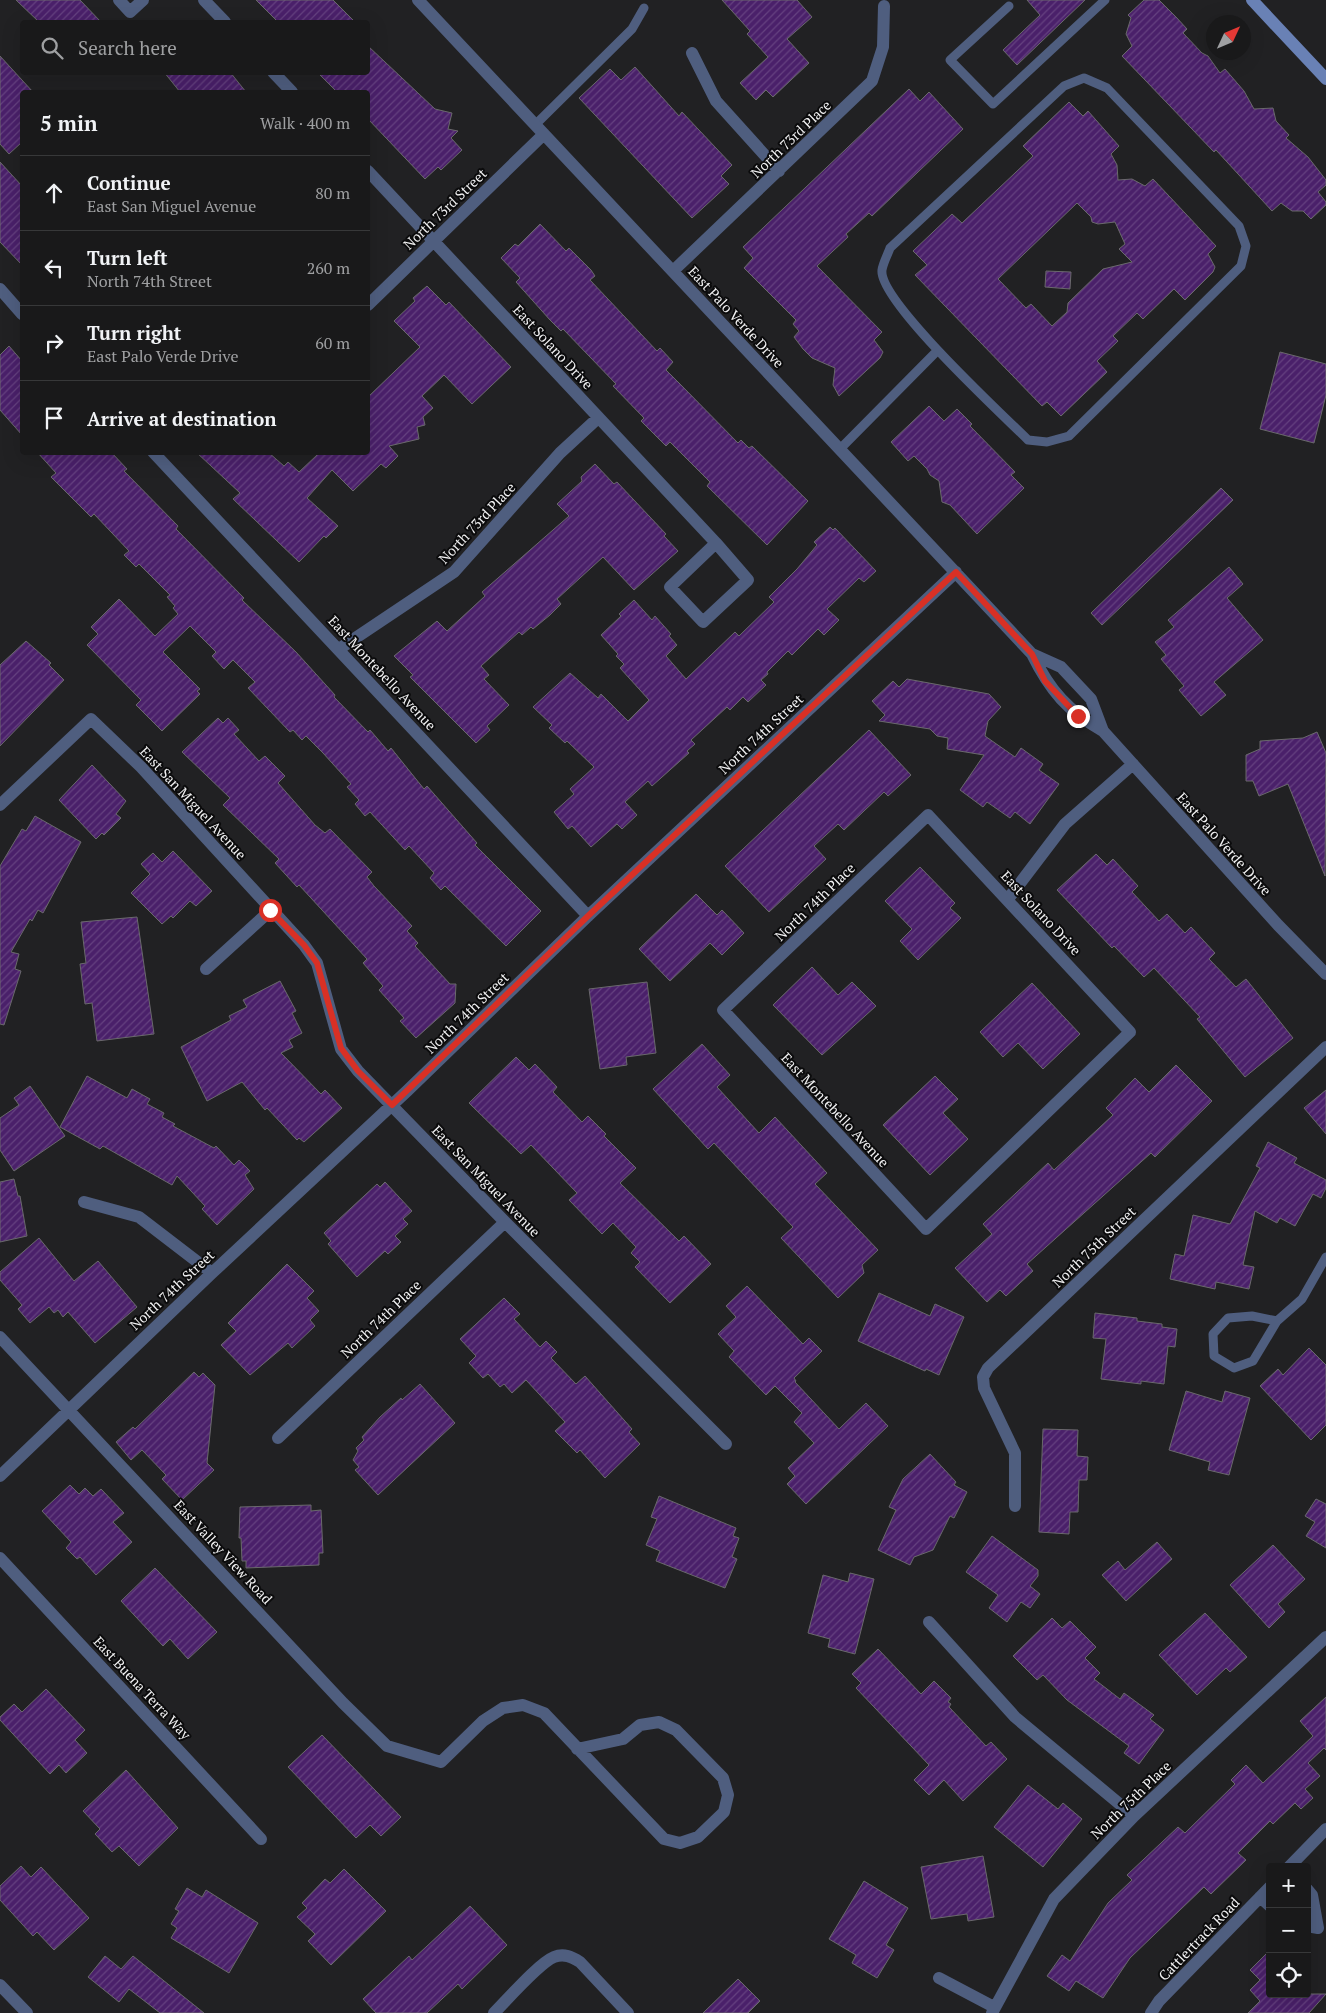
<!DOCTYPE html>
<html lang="en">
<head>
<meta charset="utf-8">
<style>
  :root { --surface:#19191a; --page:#222223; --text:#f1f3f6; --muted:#9fa0a2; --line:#373839 }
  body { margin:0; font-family:"PT Serif",serif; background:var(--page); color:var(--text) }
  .controls { position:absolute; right:15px; bottom:15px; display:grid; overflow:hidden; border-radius:5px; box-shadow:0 5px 20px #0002 }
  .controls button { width:45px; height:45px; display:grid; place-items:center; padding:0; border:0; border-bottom:1px solid var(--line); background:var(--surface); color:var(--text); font:25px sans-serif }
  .compass { position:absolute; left:1206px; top:15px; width:45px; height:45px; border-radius:50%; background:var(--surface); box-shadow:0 5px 20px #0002; rotate:46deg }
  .stop { position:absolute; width:15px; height:15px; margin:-11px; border:4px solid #d93025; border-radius:50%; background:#fff }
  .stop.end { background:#d93025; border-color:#fff; box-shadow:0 1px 5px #0008 }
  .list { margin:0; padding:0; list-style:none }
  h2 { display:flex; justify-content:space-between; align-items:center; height:65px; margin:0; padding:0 20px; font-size:21px }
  h2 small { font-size:16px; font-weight:400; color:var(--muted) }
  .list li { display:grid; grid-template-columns:32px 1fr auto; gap:15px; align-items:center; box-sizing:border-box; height:75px; padding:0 20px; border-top:1px solid var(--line) }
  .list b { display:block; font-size:19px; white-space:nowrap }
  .list p { margin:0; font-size:16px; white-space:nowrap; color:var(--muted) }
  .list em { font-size:16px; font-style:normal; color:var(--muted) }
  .icon { flex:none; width:28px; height:28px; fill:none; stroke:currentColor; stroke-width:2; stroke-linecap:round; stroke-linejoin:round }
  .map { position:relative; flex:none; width:1326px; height:2013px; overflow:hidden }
  .search { position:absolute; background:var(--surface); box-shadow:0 5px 20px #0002; left:20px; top:20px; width:350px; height:55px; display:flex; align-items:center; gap:12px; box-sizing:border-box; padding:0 18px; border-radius:5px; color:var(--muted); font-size:19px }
  .panel { position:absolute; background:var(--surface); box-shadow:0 5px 20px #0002; left:20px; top:90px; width:350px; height:365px; border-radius:5px }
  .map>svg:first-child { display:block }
  .building { fill:url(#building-hatch); stroke:#6a696c; fill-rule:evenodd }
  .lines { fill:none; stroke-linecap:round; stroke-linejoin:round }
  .service { stroke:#4f5e7f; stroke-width:9 }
  .minor { stroke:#4f5e7f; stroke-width:12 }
  .secondary { stroke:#6981b5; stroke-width:12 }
  .route { stroke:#d93025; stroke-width:6 }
  .labels { text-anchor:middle; stroke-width:4; stroke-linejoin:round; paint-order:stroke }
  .street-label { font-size:14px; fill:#f2f2f3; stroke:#0b0b0c }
</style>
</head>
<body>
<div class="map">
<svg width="1326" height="2013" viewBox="0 0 1326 2013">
  <defs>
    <pattern id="building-hatch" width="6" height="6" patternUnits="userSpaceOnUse" patternTransform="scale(1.25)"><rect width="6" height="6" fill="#4a206a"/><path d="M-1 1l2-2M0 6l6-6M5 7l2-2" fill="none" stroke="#654180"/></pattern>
  </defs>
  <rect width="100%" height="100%" fill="#212123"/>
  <path class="building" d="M16,0H80L101,22H39Z
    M256,0H333L355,22H278Z
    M722,0H797L812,17L787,39L809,63L773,97L766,90L756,100L740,83L768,57L747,34L750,31Z
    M1027,0H1085L1017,65L1003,50L1040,15Z
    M1144,0H1159L1176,17L1187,29L1183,33L1202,53L1208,56L1220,73L1225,69L1244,91L1254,109L1273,108L1276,121L1289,135L1286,138L1308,157L1326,180V185L1318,192L1326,202V205L1311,219L1303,211H1292L1281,203L1272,211L1216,150L1214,152L1122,56L1132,46L1126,34L1131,18L1128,15Z
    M368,46L435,109L452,113L448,129L458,131L451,138L462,150L441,170L438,167L425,179L368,119V92H337L317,72H368Z
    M0,56L33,92H22V142L9,154L0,144Z
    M635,67L679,116L682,112L732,165L721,176L729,184L692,218L579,98L610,69L621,80Z
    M164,72H230L246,92H180Z
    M909,89L920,101L929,92L963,129L872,216L869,213L846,234L848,237L817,266L882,332L874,340L883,352L880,358L839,396L833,385L835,368L812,358L803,349L794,337L799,331L793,324L796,320L744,268L753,258L743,247Z
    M1069,102L1083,116L1088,111L1119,146L1111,154L1117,165L1118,180L1132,179L1145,186L1153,179L1216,246L1208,254L1215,267L1213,272L1185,300L1174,289L1143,319L1137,313L1113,336L1118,341L1097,361L1107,372L1061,416L1047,402L1042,406L915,275L927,265L913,251L952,214L962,223L1033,156L1023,146ZM1077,203L1091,217L1092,222L1098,224L1115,222L1125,244L1119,249L1132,262L1103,269L1068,303L1067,312L1052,326L1031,304L1026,308L998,279Z
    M0,162L22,186V265L0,242Z
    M540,224L566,251L569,248L591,270L595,276L590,280L657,351L660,348L673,362L666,370L680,384L738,443L741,440L749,448L752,446L808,501L767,545L707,486L710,482L670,442L666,446L641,421L644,418L613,386L616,384L563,329L561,331L550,320L516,282L520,278L501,258L515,244L518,246Z
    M1046,271L1071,272L1070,289L1045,287Z
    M427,286L446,305L449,302L511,367L472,404L444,375L422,396L433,408L423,417L425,425L417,427L419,439L389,446L398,456L386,468L381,464L353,491L332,470L307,498L338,526L326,538L324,536L299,562L233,499L240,493L196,452H268L284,466L288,462L299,472L317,455L315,452H368V397L420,347L394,321L415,301L413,298Z
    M9,346L22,361V435L0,410V355Z
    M1280,352L1326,364V395L1314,443L1260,429Z
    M929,406L944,421L957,409L972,424L970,426L1015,472L1011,475L1024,488L977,534L950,505L942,502L939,481L930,475L927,469L914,456L908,461L891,442Z
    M37,452H111L127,469L124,471L178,526L176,529L244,598L242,600L296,652L335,695L334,697L368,732L370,730L388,751L391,748L424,789L427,786L477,843L475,845L541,911L506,946L445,886L441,890L430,878L434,873L409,846L405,850L370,812L365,816L355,804L359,800L347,787L351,784L323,753L306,736L302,740L293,730L290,732L248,688L255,682L233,660L224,669L212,656L216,652L190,626L163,652L200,689L197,691L200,694L162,731L136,705L141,700L87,645L98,634L91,627L119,599L155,636L178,614L173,608L175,606L167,597L170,595L139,564L136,567L124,555L129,551L94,514L91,517L51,477L56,473Z
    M595,464L614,484L617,482L666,534L664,536L678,551L634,590L603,557L557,599L561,604L550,615L533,629L531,627L522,635L519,632L481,666L489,675L484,679L509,705L487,726L490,730L476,743L410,677L413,675L394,656L437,621L447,631L485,596L482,592L569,516L557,504L582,481L581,477Z
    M1221,488L1233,500L1102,625L1091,613Z
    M830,527L833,530L835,528L876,571L864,582L859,578L827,609L839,620L824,635L818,629L792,655L788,651L767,672L768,674L761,680L766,685L748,702L743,697L730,710L727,707L691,740L695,744L687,751L689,753L652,786L648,781L625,802L637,815L622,829L617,824L591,847L572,826L568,829L554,812L574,794L570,789L594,767L567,741L565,743L549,728L552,725L533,707L570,673L598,698L601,694L628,721L649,700L620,668L624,664L616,656L618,654L601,635L621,616L619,614L634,600L652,620L655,616L671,634L669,636L677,645L666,656L686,679L735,632L739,636L774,602L769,597L797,569L817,545L814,542Z
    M1229,567L1243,584L1227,598L1263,640L1214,682L1226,695L1201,716L1179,690L1184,686L1161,659L1166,655L1155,642L1174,627L1168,620Z
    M26,641L51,663L49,665L64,680L0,746V665Z
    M907,679L989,694L1001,707L988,721L985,736L1015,757L1021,748L1043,764L1039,770L1059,784L1030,824L1015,812L1010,818L987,802L983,807L960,790L984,755L947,749L948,738L937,736L930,729L879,721L885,715L872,701L893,681L899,687Z
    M218,718L223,723L228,718L239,730L234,734L259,761L265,756L285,776L278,783L315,825L325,833L330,829L372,872L367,877L374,886L412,926L407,931L418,943L415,946L450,984H456L455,1003L416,1038L400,1021L404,1018L379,990L383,986L363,963L367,959L299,885L297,887L275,863L279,859L223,805L230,798L182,752Z
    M869,730L911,775L888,796L884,792L844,830L838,824L814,846L826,859L769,912L725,866Z
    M1317,732L1326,753L1325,876L1288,784L1259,796L1253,781H1246V755L1260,749V741L1303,738Z
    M92,765L126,801L116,814L121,818L104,835L102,833L96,839L59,800Z
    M35,816L81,842L43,913L38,910L32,921L30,919L11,952L19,954L15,969L21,971L4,1025L0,1024V866L22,829L26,831Z
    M173,851L212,891L196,906L190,901L173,918L171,916L162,924L131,893L150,874L141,864L153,853L162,862Z
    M1096,854L1107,865L1113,859L1138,886L1132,892L1159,921L1167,914L1185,933L1191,927L1215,953L1209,959L1236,987L1246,979L1293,1038L1245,1077L1197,1019L1200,1017L1154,968L1144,977L1114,946L1112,948L1057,890Z
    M920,867L955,903L950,908L961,918L918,960L900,941L912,929L885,901Z
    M696,894L717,915L722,910L744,933L722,955L710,943L670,981L639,949Z
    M137,917L154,1034L97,1041L92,1003L85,1004L80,964L86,963L81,922Z
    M812,967L838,995L852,982L876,1006L822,1055L773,1005Z
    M280,981L296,1011L292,1013L302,1033L289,1040L293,1047L281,1053L321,1094L325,1090L342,1108L304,1142L299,1138L297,1140L267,1108L265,1110L242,1082L207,1101L181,1047L231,1020L229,1016L247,1007L243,1000Z
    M647,982L656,1053L626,1057L627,1065L600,1069L589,989Z
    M1032,983L1080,1034L1043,1069L1018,1043L1003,1057L980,1032Z
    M702,1044L730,1075L717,1087L759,1133L775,1117L827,1173L815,1184L878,1250L862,1265L864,1273L838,1298L781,1238L793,1227L714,1143L708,1149L653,1089Z
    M516,1057L529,1070L535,1064L557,1087L553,1092L582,1122L588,1116L606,1134L604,1136L636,1168L620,1183L679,1241L684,1236L711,1264L670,1303L635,1267L640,1262L631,1253L636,1247L613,1223L602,1234L569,1200L577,1193L531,1145L521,1154L469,1103Z
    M1176,1065L1212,1101L1155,1157L1151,1153L1027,1264L1033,1271L1006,1296L1000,1290L987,1302L955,1268L992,1234L983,1224L1048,1163L1054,1170L1113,1115L1106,1108L1135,1078L1149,1092Z
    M87,1076L127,1098L132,1089L150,1099L147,1104L164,1113L162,1117L175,1124L173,1126L214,1148L216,1146L234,1165L239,1160L250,1171L245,1175L254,1189L217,1225L202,1209L205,1206L177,1176L172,1185L103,1146L100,1149L60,1127Z
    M935,1076L958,1099L943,1113L968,1139L930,1175L883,1125Z
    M30,1086L65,1136L14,1171L0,1150V1118L19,1105L14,1098Z
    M1326,1090V1134L1304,1108Z
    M1268,1142L1297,1158L1294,1163L1326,1180V1188L1321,1198L1313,1194L1295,1226L1280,1218L1277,1223L1255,1211L1243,1265L1254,1267L1249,1289L1216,1282L1215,1289L1170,1279L1175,1254L1184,1256L1193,1215L1230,1224L1260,1168L1256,1166Z
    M14,1179L18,1196H20L27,1236L0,1242V1182Z
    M385,1182L412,1211L403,1219L408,1224L395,1236L401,1242L388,1254L385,1251L357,1277L328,1244L331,1241L324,1233L377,1184L380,1187Z
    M39,1238L74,1281L98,1261L137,1307L95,1343L68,1312L63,1317L58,1310L54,1313L49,1307L30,1323L18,1309L22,1305L0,1280V1272Z
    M287,1264L314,1291L307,1298L319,1311L310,1320L315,1326L292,1348L288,1343L250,1375L221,1345L236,1331L228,1323Z
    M747,1286L803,1344L809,1338L822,1351L794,1378L796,1381L795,1382L839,1429L866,1403L888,1426L806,1504L787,1484L795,1476L788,1468L814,1443L794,1422L802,1413L775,1386L766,1395L729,1357L734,1351L718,1334L736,1317L726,1306Z
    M879,1293L930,1316L935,1304L964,1317L939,1375L926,1369L925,1371L858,1341Z
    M504,1298L520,1314L514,1319L540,1347L546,1341L557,1352L551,1358L576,1384L585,1376L632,1429L629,1432L640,1444L605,1478L580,1450L577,1453L555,1431L565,1422L526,1380L512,1393L504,1384L500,1387L488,1374L483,1378L469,1363L476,1356L460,1339Z
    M1095,1313L1137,1318V1321L1162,1324V1327L1177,1329L1175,1347L1168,1346L1164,1384L1141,1381V1384L1101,1379L1106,1339L1093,1338Z
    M1309,1348L1326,1365V1425L1311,1440L1260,1386L1278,1369L1283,1375Z
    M194,1372L199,1377L203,1373L215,1385L207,1463L214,1470L182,1500L162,1479L166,1475L142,1450L131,1460L116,1442L133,1427L135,1429Z
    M420,1384L455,1423L378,1495L355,1470L359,1467L353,1460L358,1451L356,1448L364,1440L362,1437L380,1417L401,1398L402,1400Z
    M1186,1391L1222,1402L1225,1391L1250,1398L1229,1475L1208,1470L1210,1462L1169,1450Z
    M1043,1429L1078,1430L1077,1456L1088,1457L1087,1480H1079L1078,1512H1070L1069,1534L1039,1532Z
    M930,1454L956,1482L954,1485L967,1492L954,1518L950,1516L933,1550L914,1557L910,1565L878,1550L896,1510L889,1507L903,1479Z
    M70,1485L79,1494L85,1488L93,1496L101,1489L124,1513L113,1522L132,1542L96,1575L80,1557L77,1559L66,1548L71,1542L42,1511Z
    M659,1496L736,1528L733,1536L739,1538L732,1557L737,1559L725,1588L656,1561L660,1551L646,1545L657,1519L651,1517Z
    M1316,1499L1326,1504V1548L1306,1536L1315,1522L1305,1516Z
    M311,1505V1511L321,1510L323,1553H319V1565L246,1568V1561H242L241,1538H239L240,1507Z
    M992,1536L1038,1570V1576L1030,1586L1040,1594L1030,1608L1021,1602L1007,1622L989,1608L998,1595L966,1572Z
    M1157,1542L1172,1559L1126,1601L1102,1575L1118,1561L1125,1570Z
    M1273,1545L1305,1579L1278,1604L1285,1612L1269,1628L1230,1585Z
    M155,1568L217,1632L188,1659L170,1639L163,1646L121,1601Z
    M850,1573L874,1579L855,1654L828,1647L830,1639L808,1633L823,1575L848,1582Z
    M1205,1613L1247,1657L1230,1672L1226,1668L1197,1695L1159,1655Z
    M1052,1618L1062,1628L1070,1621L1096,1647L1085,1658L1100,1673L1094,1679L1120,1699L1124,1693L1154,1715L1150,1719L1164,1730L1139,1764L1124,1753L1129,1746L1067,1700L1043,1675L1037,1680L1013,1656Z
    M878,1649L921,1694L934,1681L951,1698L948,1702L951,1704L949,1707L986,1746L991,1742L1007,1759L963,1801L944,1780L929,1795L914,1780L929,1765L856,1688L861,1683L852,1674Z
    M46,1689L85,1730L75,1740L87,1753L66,1773L59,1765L50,1774L0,1720V1717L14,1704L22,1712Z
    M1326,1697V1750L1324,1748L1308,1763L1320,1776L1305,1789L1313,1798L1301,1809L1295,1803L1273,1824L1270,1821L1238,1853L1246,1860L1211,1894L1204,1887L1130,1958L1103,1998L1076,1981L1069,1991L1047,1976L1062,1955L1070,1961L1108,1903L1132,1880L1127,1875L1178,1827L1185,1833L1235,1784L1231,1780L1246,1765L1263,1783L1313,1736L1300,1721Z
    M322,1735L401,1817L381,1836L370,1825L356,1838L288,1767Z
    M126,1770L178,1828L139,1866L119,1846L112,1852L95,1834L100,1829L83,1811Z
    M1028,1785L1058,1809L1063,1803L1082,1819L1043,1867L994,1827Z
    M983,1856L994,1917L968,1921L967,1914L931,1919L921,1867Z
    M21,1866L31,1877L41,1867L89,1918L54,1950L37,1932L33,1936L0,1900V1886Z
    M344,1869L386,1911L331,1965L308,1941L315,1934L297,1917L307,1908L302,1903L325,1879L330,1883Z
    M864,1881L908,1908L886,1945L894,1950L877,1978L852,1963L856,1955L829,1939Z
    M187,1888L202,1897L206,1890L258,1923L229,1973L171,1938L177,1928L171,1924L179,1911L175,1909Z
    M470,1906L507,1945L462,1989L458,1984L427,2013H376L363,1999L409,1956L412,1960Z
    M1270,1950V1994H1326L1309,2013H1248L1260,2001L1250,1990L1260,1980L1250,1970Z
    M105,1956L121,1969L133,1956L204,2013H160L129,1989L119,2002L88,1977Z
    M738,1979L760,2001L748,2013H703Z"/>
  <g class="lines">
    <path class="service" d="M1009,6L950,60L993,104L1105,0
      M1084,78L1107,88L1239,226L1246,246L1241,266L1069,436L1047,442L1028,440C1003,415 878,300 882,270C883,263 888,254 890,248L1064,86Z
      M535,125L632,29L644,8
      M840,449L937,351
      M1277,1321L1252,1316L1228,1318L1213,1334L1214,1356L1234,1368L1253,1361L1277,1321L1302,1299L1326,1257"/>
    <path class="minor" d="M119,0L130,12L143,0
      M204,0L225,22
      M418,0L1032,654C1050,691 1068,711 1103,731
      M692,53L716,101L779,171
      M273,72L292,92
      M368,171L716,543L748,580L703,622L670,587L716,543
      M673,271L872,81L883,47L884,6
      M0,289L22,314
      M368,305L544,134
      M153,452L588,916
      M339,649L454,572L560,453L598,418
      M1032,654L1061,667L1091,699L1103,731L1278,925L1326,974
      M0,805L91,719L141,767L304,945L317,963L341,1049L358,1071L505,1222L726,1444
      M928,815L1130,1032L926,1229L723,1010Z
      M1008,899L1065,824L1133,764
      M206,969L271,910
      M84,1202L139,1217L212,1273
      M0,1337L343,1703L387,1746L441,1762L483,1721L503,1708L523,1705L544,1713L664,1839L680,1843L698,1837L724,1812L728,1795L723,1778L676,1730L659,1722L640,1725L623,1739L577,1749
      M278,1438L505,1222
      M0,1476L212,1273L407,1091L588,916L956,572
      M1015,1506V1453L984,1388L983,1377L988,1368L1326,1047
      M0,1558L261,1839
      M929,1622L1015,1717L1134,1816
      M1289,1867L1326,1829
      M1307,1889L1312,1895L1318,1928L1307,1926
      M1260,1897L1270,1906
      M939,1978L994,2007
      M0,1985L27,2013
      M494,2013C507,2000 539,1963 554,1957C564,1953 572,1957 580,1962L628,2013
      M992,2013L1054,1899L1134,1816L1326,1637
      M1151,2013L1159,2001L1270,1887"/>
    <path class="secondary" d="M1252,0L1326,79"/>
  </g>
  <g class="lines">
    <path class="route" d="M270,910L304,945L317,963L341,1048L358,1071L392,1105L588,916L956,572L1032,654L1045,681L1078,716"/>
  </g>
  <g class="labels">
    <g class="street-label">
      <text transform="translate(791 139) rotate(-44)" y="5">North 73rd Place</text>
      <text transform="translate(445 209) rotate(-44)" y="5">North 73rd Street</text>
      <text transform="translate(736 317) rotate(47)" y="5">East Palo Verde Drive</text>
      <text transform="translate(553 347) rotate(47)" y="5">East Solano Drive</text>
      <text transform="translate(477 523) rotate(-47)" y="5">North 73rd Place</text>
      <text transform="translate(382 673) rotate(47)" y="5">East Montebello Avenue</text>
      <text transform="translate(761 734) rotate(-43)" y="5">North 74th Street</text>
      <text transform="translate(193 803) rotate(47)" y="5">East San Miguel Avenue</text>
      <text transform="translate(1224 844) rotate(48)" y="5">East Palo Verde Drive</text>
      <text transform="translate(815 902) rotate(-44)" y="5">North 74th Place</text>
      <text transform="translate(1041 913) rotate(47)" y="5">East Solano Drive</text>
      <text transform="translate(467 1013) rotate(-44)" y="5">North 74th Street</text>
      <text transform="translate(835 1110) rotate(47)" y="5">East Montebello Avenue</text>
      <text transform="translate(486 1181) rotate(46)" y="5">East San Miguel Avenue</text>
      <text transform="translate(1094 1247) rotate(-44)" y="5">North 75th Street</text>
      <text transform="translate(172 1290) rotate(-43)" y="5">North 74th Street</text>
      <text transform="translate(381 1319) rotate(-44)" y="5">North 74th Place</text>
      <text transform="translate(223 1552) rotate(47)" y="5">East Valley View Road</text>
      <text transform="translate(142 1688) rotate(47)" y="5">East Buena Terra Way</text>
      <text transform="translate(1131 1800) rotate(-44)" y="5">North 75th Place</text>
      <text transform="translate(1199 1939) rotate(-46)" y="5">Cattlertrack Road</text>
    </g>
  </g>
</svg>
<div class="controls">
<button>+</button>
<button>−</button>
<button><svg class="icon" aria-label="locate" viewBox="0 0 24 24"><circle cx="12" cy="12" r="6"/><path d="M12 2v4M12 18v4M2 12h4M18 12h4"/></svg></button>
</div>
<svg class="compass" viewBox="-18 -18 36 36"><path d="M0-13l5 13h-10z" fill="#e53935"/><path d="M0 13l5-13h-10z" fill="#9fa0a2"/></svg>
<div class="stop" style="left:270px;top:910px"></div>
<div class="stop end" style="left:1078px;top:716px"></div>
<div class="search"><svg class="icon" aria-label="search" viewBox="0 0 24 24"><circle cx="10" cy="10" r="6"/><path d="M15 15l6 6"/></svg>Search here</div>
<section class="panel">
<h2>5 min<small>Walk · 400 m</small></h2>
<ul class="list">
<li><svg class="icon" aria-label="ahead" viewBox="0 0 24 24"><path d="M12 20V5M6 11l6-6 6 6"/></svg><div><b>Continue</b><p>East San Miguel Avenue</p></div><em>80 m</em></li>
<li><svg class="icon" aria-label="left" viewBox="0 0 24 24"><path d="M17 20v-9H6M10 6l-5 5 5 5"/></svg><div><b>Turn left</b><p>North 74th Street</p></div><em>260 m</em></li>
<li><svg class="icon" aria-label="right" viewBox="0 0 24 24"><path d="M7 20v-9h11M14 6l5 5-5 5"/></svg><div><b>Turn right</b><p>East Palo Verde Drive</p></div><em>60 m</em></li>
<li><svg class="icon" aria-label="arrive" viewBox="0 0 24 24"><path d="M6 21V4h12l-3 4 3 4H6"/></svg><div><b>Arrive at destination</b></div></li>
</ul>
</section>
</div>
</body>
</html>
